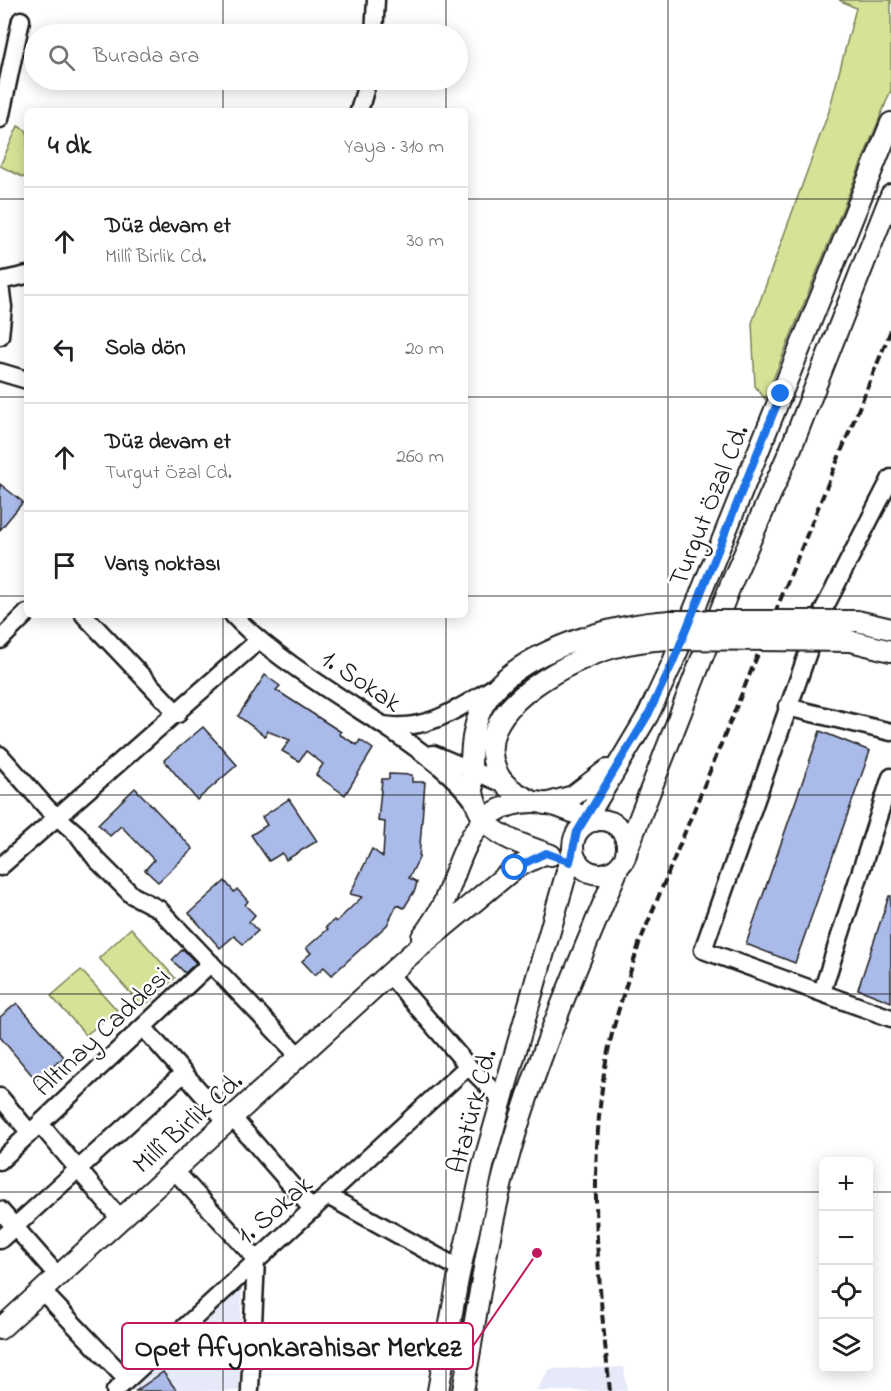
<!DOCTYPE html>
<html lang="tr">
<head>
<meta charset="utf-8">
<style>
  :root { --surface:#fff; --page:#f2f2f2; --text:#202124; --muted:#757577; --line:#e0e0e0 }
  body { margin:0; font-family:"Indie Flower",sans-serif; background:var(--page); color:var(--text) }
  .controls { position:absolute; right:18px; bottom:18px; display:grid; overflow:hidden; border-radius:9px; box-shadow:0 3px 15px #0003 }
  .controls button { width:54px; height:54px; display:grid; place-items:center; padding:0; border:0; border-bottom:2px solid var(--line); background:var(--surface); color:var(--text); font:30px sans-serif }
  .stop { position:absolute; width:18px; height:18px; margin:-14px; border:4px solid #1a73e8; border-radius:50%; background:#fff }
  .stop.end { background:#1a73e8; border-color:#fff; box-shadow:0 2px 6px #0008 }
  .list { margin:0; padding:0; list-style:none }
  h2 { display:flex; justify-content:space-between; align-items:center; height:78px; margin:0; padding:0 24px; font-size:26px }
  h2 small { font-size:20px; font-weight:400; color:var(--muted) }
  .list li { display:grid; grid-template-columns:39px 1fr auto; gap:18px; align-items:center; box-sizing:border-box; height:108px; padding:0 24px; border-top:2px solid var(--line) }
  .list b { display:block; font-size:22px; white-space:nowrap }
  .list p { margin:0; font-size:20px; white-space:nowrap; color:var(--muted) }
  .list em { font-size:20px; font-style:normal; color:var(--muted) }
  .icon { flex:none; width:33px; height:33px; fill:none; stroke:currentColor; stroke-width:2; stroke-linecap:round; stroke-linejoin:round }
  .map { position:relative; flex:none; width:891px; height:1391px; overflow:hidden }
  .search { position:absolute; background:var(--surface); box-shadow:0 3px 15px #0003; left:24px; top:24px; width:444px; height:66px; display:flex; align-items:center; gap:15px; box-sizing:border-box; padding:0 21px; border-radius:33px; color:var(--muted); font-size:22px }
  .panel { position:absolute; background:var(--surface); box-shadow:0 3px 15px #0003; left:24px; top:108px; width:444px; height:510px; border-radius:9px }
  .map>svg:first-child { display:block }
  .built { fill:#e6eaf8 }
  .green { fill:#d6e396; stroke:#798059; stroke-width:1.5 }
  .building { fill:#aabae9; stroke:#1c1c1c; stroke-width:1.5 }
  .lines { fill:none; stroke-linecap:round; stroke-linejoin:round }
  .minor-casing { stroke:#1c1c1c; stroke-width:21 }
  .major-casing { stroke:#1c1c1c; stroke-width:24 }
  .minor { stroke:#fff; stroke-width:16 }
  .major { stroke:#fff; stroke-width:20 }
  .rail { stroke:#1c1c1c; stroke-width:4; stroke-dasharray:9 4.5; stroke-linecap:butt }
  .major-bridge-casing { stroke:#1c1c1c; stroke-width:24; stroke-linecap:butt }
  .major-bridge { stroke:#fff; stroke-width:20 }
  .route { stroke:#1a73e8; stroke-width:8 }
  .grid { fill:none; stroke:#1c1c1c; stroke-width:1.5; stroke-opacity:0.55 }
  .labels { text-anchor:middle; stroke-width:5; stroke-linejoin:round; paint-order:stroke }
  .street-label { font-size:27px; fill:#1c1c1c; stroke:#fff }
  .leader { fill:none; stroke:#c2185b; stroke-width:2 }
  .callout-dot { fill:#c2185b; stroke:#fff; stroke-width:2 }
  .callout { fill:#fff; stroke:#c2185b; stroke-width:2 }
  .callout-label { font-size:28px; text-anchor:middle; font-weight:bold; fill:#1c1c1c }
</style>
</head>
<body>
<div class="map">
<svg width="891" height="1391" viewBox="0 0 891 1391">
  <rect width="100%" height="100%" fill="#fff"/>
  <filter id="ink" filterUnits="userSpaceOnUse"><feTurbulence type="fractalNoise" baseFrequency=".0167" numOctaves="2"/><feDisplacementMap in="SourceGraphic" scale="12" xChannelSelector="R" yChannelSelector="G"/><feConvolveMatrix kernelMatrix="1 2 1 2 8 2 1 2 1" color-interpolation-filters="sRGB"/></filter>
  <g filter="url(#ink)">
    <path class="built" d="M242,1280L239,1391H124Z
      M624,1367L627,1391H536L550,1369Z"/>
    <path class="green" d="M839,0H891V90L765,399L755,386L752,323L829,111L856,8Z
      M18,126L27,131V179L0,166Z
      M131,928L175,978L143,1007L99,958Z
      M81,970L117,1010L86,1035L51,996Z"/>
    <path class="building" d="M0,484L23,502L0,530Z
      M265,675L280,686L276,690L341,732L339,734L357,745L360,740L373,749L345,795L316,775L323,764L306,751L299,761L282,751L290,740L267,731L265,736L238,716Z
      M203,727L237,765L197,800L164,760Z
      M820,731L870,751L795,963L746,944Z
      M389,774L412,775V782H425L419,858L409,878L417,882L415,890L404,908L397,905L387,925L332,975L324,967L315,975L302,961L311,953L306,948L328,929L326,927L334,920L336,922L362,897L350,894L372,849L383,857L385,822L378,821L382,779H389Z
      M135,788L193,849L158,882L145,870L154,860L121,826L110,836L98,824Z
      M289,799L317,841L286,860L282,853L269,861L251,835L267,825L262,817Z
      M225,881L234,892L237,889L248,901L245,905L255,915L249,922L258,931L243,944L234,936L220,948L189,913Z
      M889,896H891V1002L858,989Z
      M183,949L196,963L185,973L172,960Z
      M17,1003L64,1057L36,1080L0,1037V1017Z
      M163,1372L177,1391H136Z"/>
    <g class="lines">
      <defs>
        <path id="minor" d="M374,34L376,0
          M359,111L368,80
          M0,119L21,20
          M0,281L27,275
          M0,285L3,307L0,336
          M0,372L27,380
          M891,478L812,632L808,652L703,950L891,1018
          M84,615L178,714
          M233,615C273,658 342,698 392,731C422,752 454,774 475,803
          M0,640L27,613
          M787,707L891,732
          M383,725C427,732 459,708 494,687
          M433,754L502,783
          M0,755L47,808L78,835L96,859L132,895L159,909L299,1056
          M0,867L259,640
          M389,974L468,1066L501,1099
          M822,992L891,777
          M143,1027L227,1122
          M0,1097L30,1133
          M232,1117L313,1210
          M40,1124L120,1219
          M0,1161L211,963
          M174,1170L256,1259L250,1390
          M328,1196L460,1269
          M0,1210L58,1276
          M0,1240L184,1073
          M42,1291L127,1380
          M115,1391L468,1066"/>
        <path id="major" d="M857,621L891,629
          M851,641L891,651
          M534,802C510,791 495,781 492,754C486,702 572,659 615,647C633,642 651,640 670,639
          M545,804L573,796L607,770
          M573 847a27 27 0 1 1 54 0a27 27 0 1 1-54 0Z
          M580,829L648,715L673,662L891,123
          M627,850L731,584L791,448L891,195
          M551,855C498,836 471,829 471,766C471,745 473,723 484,704C514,651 614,624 670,621
          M422,937C430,926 438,914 444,902C463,857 470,803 533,802C553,802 576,814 595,821
          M0,1329L410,955L515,868L546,853
          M438,1391L458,1279L483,1166L573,850
          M463,1391C477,1314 487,1235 508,1159C536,1059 579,963 619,866"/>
      </defs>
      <use href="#minor" class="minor-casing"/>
      <use href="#major" class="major-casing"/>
      <use href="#minor" class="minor"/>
      <use href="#major" class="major"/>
      <path class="rail" d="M610,1391C598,1282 588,1176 605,1067C612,1025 627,984 639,944L891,330"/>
      <defs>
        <path id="major-bridge" d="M670,621H857
          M670,639L851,641"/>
      </defs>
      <use href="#major-bridge" class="major-bridge-casing"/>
      <use href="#major-bridge" class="major-bridge"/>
    </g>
  </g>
  <g class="lines" filter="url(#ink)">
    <path class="route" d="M515,868L546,853L570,862L577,832L648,715L673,662L781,394"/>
  </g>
  <path class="grid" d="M223,0V34M446,0V34M668,0V1391M223,80V111M446,80V111M0,199H27M465,199H891M0,397H27M465,397H891M0,596H27M465,596H891M223,615V1391M446,615V1391M0,795H891M0,994H891M0,1192H824M868,1192H891"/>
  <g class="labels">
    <g class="street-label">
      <text transform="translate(708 505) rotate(-68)" y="9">Turgut Özal Cd.</text>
      <text transform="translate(362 680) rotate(34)" y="9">1. Sokak</text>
      <text transform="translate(101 1031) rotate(-43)" y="9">Altınay Caddesi</text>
      <text transform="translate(471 1111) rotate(-75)" y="9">Atatürk Cd.</text>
      <text transform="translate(187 1122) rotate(-42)" y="9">Millî Birlik Cd.</text>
      <text transform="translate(274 1209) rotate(-41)" y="9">1. Sokak</text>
    </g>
  </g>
  <path class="leader" d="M537 1253L473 1346"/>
  <circle class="callout-dot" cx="537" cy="1253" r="6"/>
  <rect class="callout" x="122" y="1323" width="351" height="46" rx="6"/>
  <g class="callout-label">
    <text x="298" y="1356">Opet Afyonkarahisar Merkez</text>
  </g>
</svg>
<div class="controls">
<button>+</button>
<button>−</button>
<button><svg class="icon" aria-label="locate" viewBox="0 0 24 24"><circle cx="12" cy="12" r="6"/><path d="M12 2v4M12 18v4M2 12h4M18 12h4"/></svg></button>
<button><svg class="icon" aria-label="layers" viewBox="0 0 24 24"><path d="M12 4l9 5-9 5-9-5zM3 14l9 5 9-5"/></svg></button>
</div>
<div class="stop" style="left:515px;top:868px"></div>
<div class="stop end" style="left:781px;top:394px"></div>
<div class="search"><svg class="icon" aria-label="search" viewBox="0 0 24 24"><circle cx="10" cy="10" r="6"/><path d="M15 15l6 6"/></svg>Burada ara</div>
<section class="panel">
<h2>4 dk<small>Yaya · 310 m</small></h2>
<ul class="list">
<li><svg class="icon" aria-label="ahead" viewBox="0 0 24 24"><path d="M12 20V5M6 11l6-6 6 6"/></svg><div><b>Düz devam et</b><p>Millî Birlik Cd.</p></div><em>30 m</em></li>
<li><svg class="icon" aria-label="left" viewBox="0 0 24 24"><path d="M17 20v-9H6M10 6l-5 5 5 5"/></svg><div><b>Sola dön</b></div><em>20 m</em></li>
<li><svg class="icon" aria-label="ahead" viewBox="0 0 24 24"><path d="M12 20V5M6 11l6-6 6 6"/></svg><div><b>Düz devam et</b><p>Turgut Özal Cd.</p></div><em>260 m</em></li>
<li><svg class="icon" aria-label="arrive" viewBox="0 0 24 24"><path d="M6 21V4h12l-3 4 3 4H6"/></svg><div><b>Varış noktası</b></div></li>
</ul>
</section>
</div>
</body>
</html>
